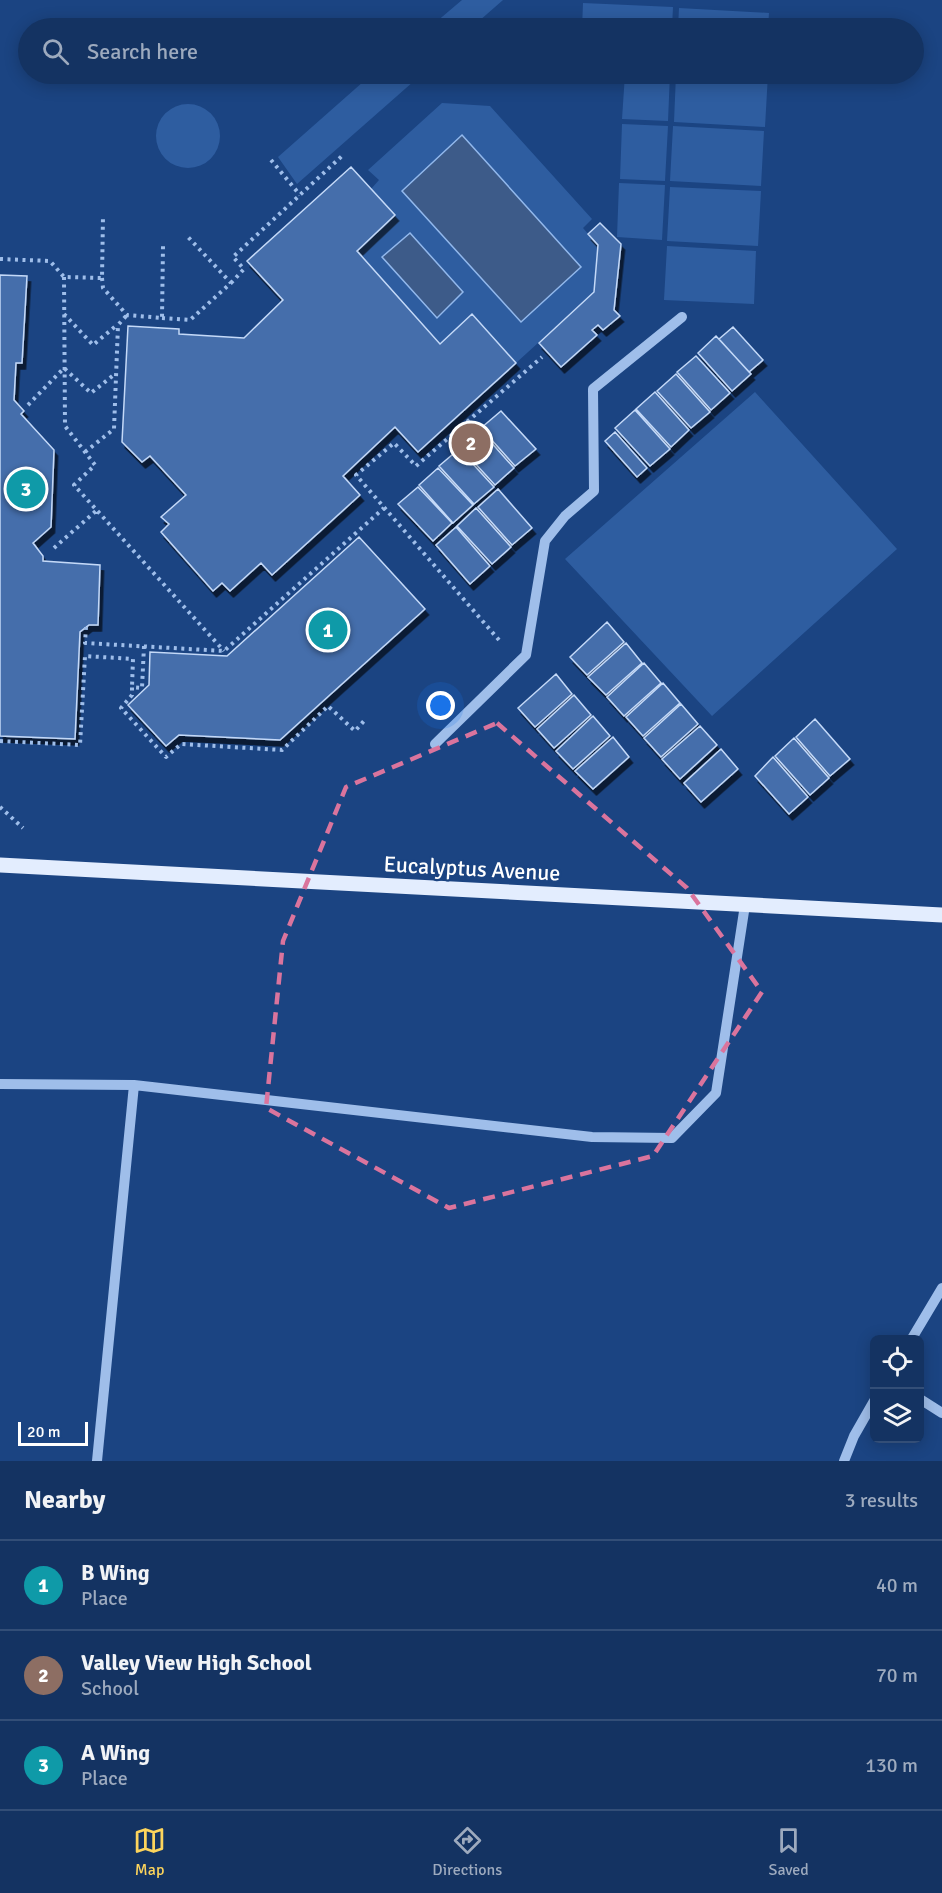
<!DOCTYPE html>
<html lang="en">
<head>
<meta charset="utf-8">
<style>
  :root { --surface:#143362; --page:#1d3b68; --text:#f1f3f6; --muted:#9daabe; --line:#334e77; --accent:#fcd45c }
  body { margin:0; font-family:Signika,sans-serif; background:var(--page); color:var(--text) }
  .controls { position:absolute; right:18px; bottom:18px; display:grid; overflow:hidden; border-radius:9px; box-shadow:0 3px 15px #0003 }
  .controls button { width:54px; height:54px; display:grid; place-items:center; padding:0; border:0; border-bottom:2px solid var(--line); background:var(--surface); color:var(--text); font:30px sans-serif }
  .scale { position:absolute; left:18px; bottom:15px; width:70px; box-sizing:border-box; padding-left:6px; border:3px solid #fff; border-top:0; font-size:16px; line-height:21px; white-space:nowrap; color:#fff; -webkit-text-stroke:4px #1b4482; paint-order:stroke }
  .you { position:absolute; left:441px; top:706px; width:21px; height:21px; margin:-15px; border:4px solid #fff; border-radius:50%; background:#1a73e8; box-shadow:0 0 0 9px #1a73e833 }
  .badge { display:grid; place-items:center; width:39px; height:39px; border-radius:50%; background:var(--accent); color:#fff; font-size:20px; font-weight:700 }
  .pin { position:absolute; translate:-50% -50%; border:3px solid #fff; box-shadow:0 2px 6px #0006 }
  .list { margin:0; padding:0; list-style:none }
  h2 { display:flex; justify-content:space-between; align-items:center; height:78px; margin:0; padding:0 24px; font-size:26px }
  h2 small { font-size:20px; font-weight:400; color:var(--muted) }
  .list li { display:grid; grid-template-columns:39px 1fr auto; gap:18px; align-items:center; box-sizing:border-box; height:90px; padding:0 24px; border-top:2px solid var(--line) }
  .list b { display:block; font-size:22px; white-space:nowrap }
  .list p { margin:0; font-size:20px; white-space:nowrap; color:var(--muted) }
  .list em { font-size:20px; font-style:normal; color:var(--muted) }
  .icon { flex:none; width:33px; height:33px; fill:none; stroke:currentColor; stroke-width:2; stroke-linecap:round; stroke-linejoin:round }
  .map { position:relative; flex:none; width:942px; height:1461px; overflow:hidden }
  .search { position:absolute; background:var(--surface); box-shadow:0 3px 15px #0003; left:18px; right:18px; top:18px; height:66px; display:flex; align-items:center; gap:15px; box-sizing:border-box; padding:0 21px; border-radius:33px; color:var(--muted); font-size:22px }
  .sheet { height:348px; background:var(--surface) }
  nav { display:flex; justify-content:space-around; align-items:center; box-sizing:border-box; height:84px; border-top:2px solid var(--line); background:var(--surface); font-size:16px; color:var(--muted) }
  nav a { display:grid; justify-items:center; gap:3px }
  nav .on { color:var(--accent) }
  .map>svg:first-child { display:block }
  .green { fill:#2e5da0 }
  .water { fill:#3d5b89; stroke:#92b8ec; stroke-width:1.5 }
  .building { fill:#446eab; stroke:#c4d9f8; stroke-width:1.5; filter:url(#shadow) }
  .lines { fill:none; stroke-linecap:round; stroke-linejoin:round }
  .path { stroke:#9fbeea; stroke-width:4; stroke-dasharray:3 4.5; stroke-linecap:butt }
  .minor { stroke:#9fbeea; stroke-width:10 }
  .major { stroke:#e3edfe; stroke-width:15 }
  .marked { fill:none; stroke:#da749d; stroke-width:4.5; stroke-dasharray:12 8; stroke-linejoin:round }
  .labels { text-anchor:middle; stroke-width:4.5; stroke-linejoin:round; paint-order:stroke }
  .street-label { font-size:22px; fill:#fff; stroke:#1b4482 }
</style>
</head>
<body>
<div class="map">
<svg width="942" height="1461" viewBox="0 0 942 1461">
  <defs>
    <filter id="shadow"><feDropShadow dx="3.5" dy="6" stdDeviation="0" flood-color="#0009"/></filter>
  </defs>
  <rect width="100%" height="100%" fill="#1b4482"/>
  <path class="green" d="M462,0H503L471,28H429Z
    M583,3L673,7L672,28H582Z
    M679,8L769,13L768,28H678Z
    M372,74H422L297,184L278,157Z
    M625,74H670L668,121L622,119Z
    M676,74H768L765,127L674,122Z
    M442,103L490,106L592,219L583,228L598,245L594,292L516,363L472,315L440,344L357,251L371,189L379,180L368,170Z
    M156 136a32 32 0 1 1 64 0a32 32 0 1 1-64 0Z
    M622,124L668,126L665,181L620,179Z
    M673,126L764,131L761,186L670,181Z
    M619,183L665,185L662,240L617,237Z
    M670,187L761,191L758,246L667,241Z
    M667,246L756,251L754,304L664,300Z
    M755,392L897,549L712,716L565,559Z"/>
  <path class="water" d="M462,135L581,267L521,322L402,191Z
    M410,233L463,292L437,318L382,257Z"/>
  <path class="building" d="M351,167L395,215L357,251L440,344L472,314L516,363L418,452L395,427L343,476L360,495L272,575L261,563L230,591L222,583L213,591L161,532L169,524L161,517L186,495L150,456L142,462L122,442L128,326L179,329V334L244,338L283,300L247,261Z
    M600,223L621,244L614,310L620,316L603,330L598,325L592,330L597,335L561,367L539,343L594,292L598,245L588,234Z
    M0,275L27,276L22,363H16L14,400L24,411L21,414L54,450L51,527L33,543L43,556V561L100,565L98,625H89L80,632L75,739L0,736Z
    M733,327L763,360L749,372L719,339Z
    M716,336L751,374L732,391L698,353Z
    M696,356L730,393L711,410L677,372Z
    M676,374L710,412L691,428L657,391Z
    M655,392L689,430L671,447L636,409Z
    M635,410L670,449L650,466L615,428Z
    M501,411L536,449L515,466L481,428Z
    M480,430L514,468L495,485L460,447Z
    M615,432L647,468L637,477L605,441Z
    M459,449L494,487L474,504L439,466Z
    M438,468L473,505L453,523L419,485Z
    M418,487L452,523L433,541L398,504Z
    M498,489L532,528L512,545L478,507Z
    M476,508L511,547L492,564L457,526Z
    M456,527L490,566L470,584L436,545Z
    M359,537L425,609L280,740L179,735L166,746L128,705L149,685L150,652L227,656Z
    M607,622L624,642L587,675L570,657Z
    M626,643L642,663L606,695L588,677Z
    M644,663L661,683L624,716L607,697Z
    M556,674L572,694L535,727L518,708Z
    M663,683L680,703L643,736L626,717Z
    M574,695L591,715L554,748L537,729Z
    M681,704L698,724L661,757L644,738Z
    M593,716L610,736L573,769L556,751Z
    M815,719L850,759L830,776L796,737Z
    M700,726L717,745L680,779L662,759Z
    M613,737L629,757L593,789L575,771Z
    M794,738L829,778L810,795L775,756Z
    M721,749L738,769L701,802L684,783Z
    M773,757L808,797L789,814L755,776Z"/>
  <g class="lines">
    <path class="path" d="M271,160L300,195
      M0,259L50,261L64,277L102,278L103,216
      M64,277L65,426L95,465L74,485L224,651
      M102,278L103,288L127,315L162,318L163,246
      M231,283L244,269L233,257L343,155
      M64,314L93,345L117,325
      M162,318L190,320L231,283L188,237
      M28,405L64,368L91,393L115,374
      M85,452L114,429L118,325L127,315
      M54,548L97,510
      M86,627L85,643L224,651L384,508
      M499,640L356,475L394,443L416,466L542,357
      M144,646L142,688L132,687V695L121,708L166,757L181,744L282,750L328,706L355,731L364,721
      M0,741L80,745L85,656L133,659L132,687
      M0,807L23,828"/>
    <path class="minor" d="M435,744L526,655L545,541L565,516L594,491L593,389L682,317
      M0,1084L134,1085L592,1137L672,1138L716,1093L745,905
      M911,1340L942,1288
      M920,1399L942,1413
      M97,1461L134,1085
      M844,1461L854,1436L874,1401"/>
    <path class="major" d="M0,865L942,915"/>
  </g>
  <path class="marked" d="M497,723L687,888L762,992L653,1156L449,1208L266,1108L283,941L346,787Z"/>
  <g class="labels">
    <g class="street-label">
      <text transform="translate(472 868) rotate(3)" y="8">Eucalyptus Avenue</text>
    </g>
  </g>
</svg>
<div class="controls">
<button><svg class="icon" aria-label="locate" viewBox="0 0 24 24"><circle cx="12" cy="12" r="6"/><path d="M12 2v4M12 18v4M2 12h4M18 12h4"/></svg></button>
<button><svg class="icon" aria-label="layers" viewBox="0 0 24 24"><path d="M12 4l9 5-9 5-9-5zM3 14l9 5 9-5"/></svg></button>
</div>
<div class="scale">20 m</div>
<div class="you"></div>
<div class="pin badge" style="left:328px;top:630px;background:#0f9aa8">1</div>
<div class="pin badge" style="left:471px;top:443px;background:#8d6e63">2</div>
<div class="pin badge" style="left:26px;top:489px;background:#0f9aa8">3</div>
<div class="search"><svg class="icon" aria-label="search" viewBox="0 0 24 24"><circle cx="10" cy="10" r="6"/><path d="M15 15l6 6"/></svg>Search here</div>
</div>
<section class="sheet">
<h2>Nearby<small>3 results</small></h2>
<ul class="list">
<li><span class="badge" style="background:#0f9aa8">1</span><div><b>B Wing</b><p>Place</p></div><em>40 m</em></li>
<li><span class="badge" style="background:#8d6e63">2</span><div><b>Valley View High School</b><p>School</p></div><em>70 m</em></li>
<li><span class="badge" style="background:#0f9aa8">3</span><div><b>A Wing</b><p>Place</p></div><em>130 m</em></li>
</ul>
</section>
<nav>
<a class="on"><svg class="icon" aria-label="map" viewBox="0 0 24 24"><path d="M3 6l6-2 6 2 6-2v14l-6 2-6-2-6 2zM9 4v14M15 6v14"/></svg>Map</a>
<a><svg class="icon" aria-label="directions" viewBox="0 0 24 24"><path d="M12 3l9 9-9 9-9-9zM9 14v-3h6M13 9l2 2-2 2"/></svg>Directions</a>
<a><svg class="icon" aria-label="saved" viewBox="0 0 24 24"><path d="M7 4h10v16l-5-4-5 4z"/></svg>Saved</a>
</nav>
</body>
</html>
